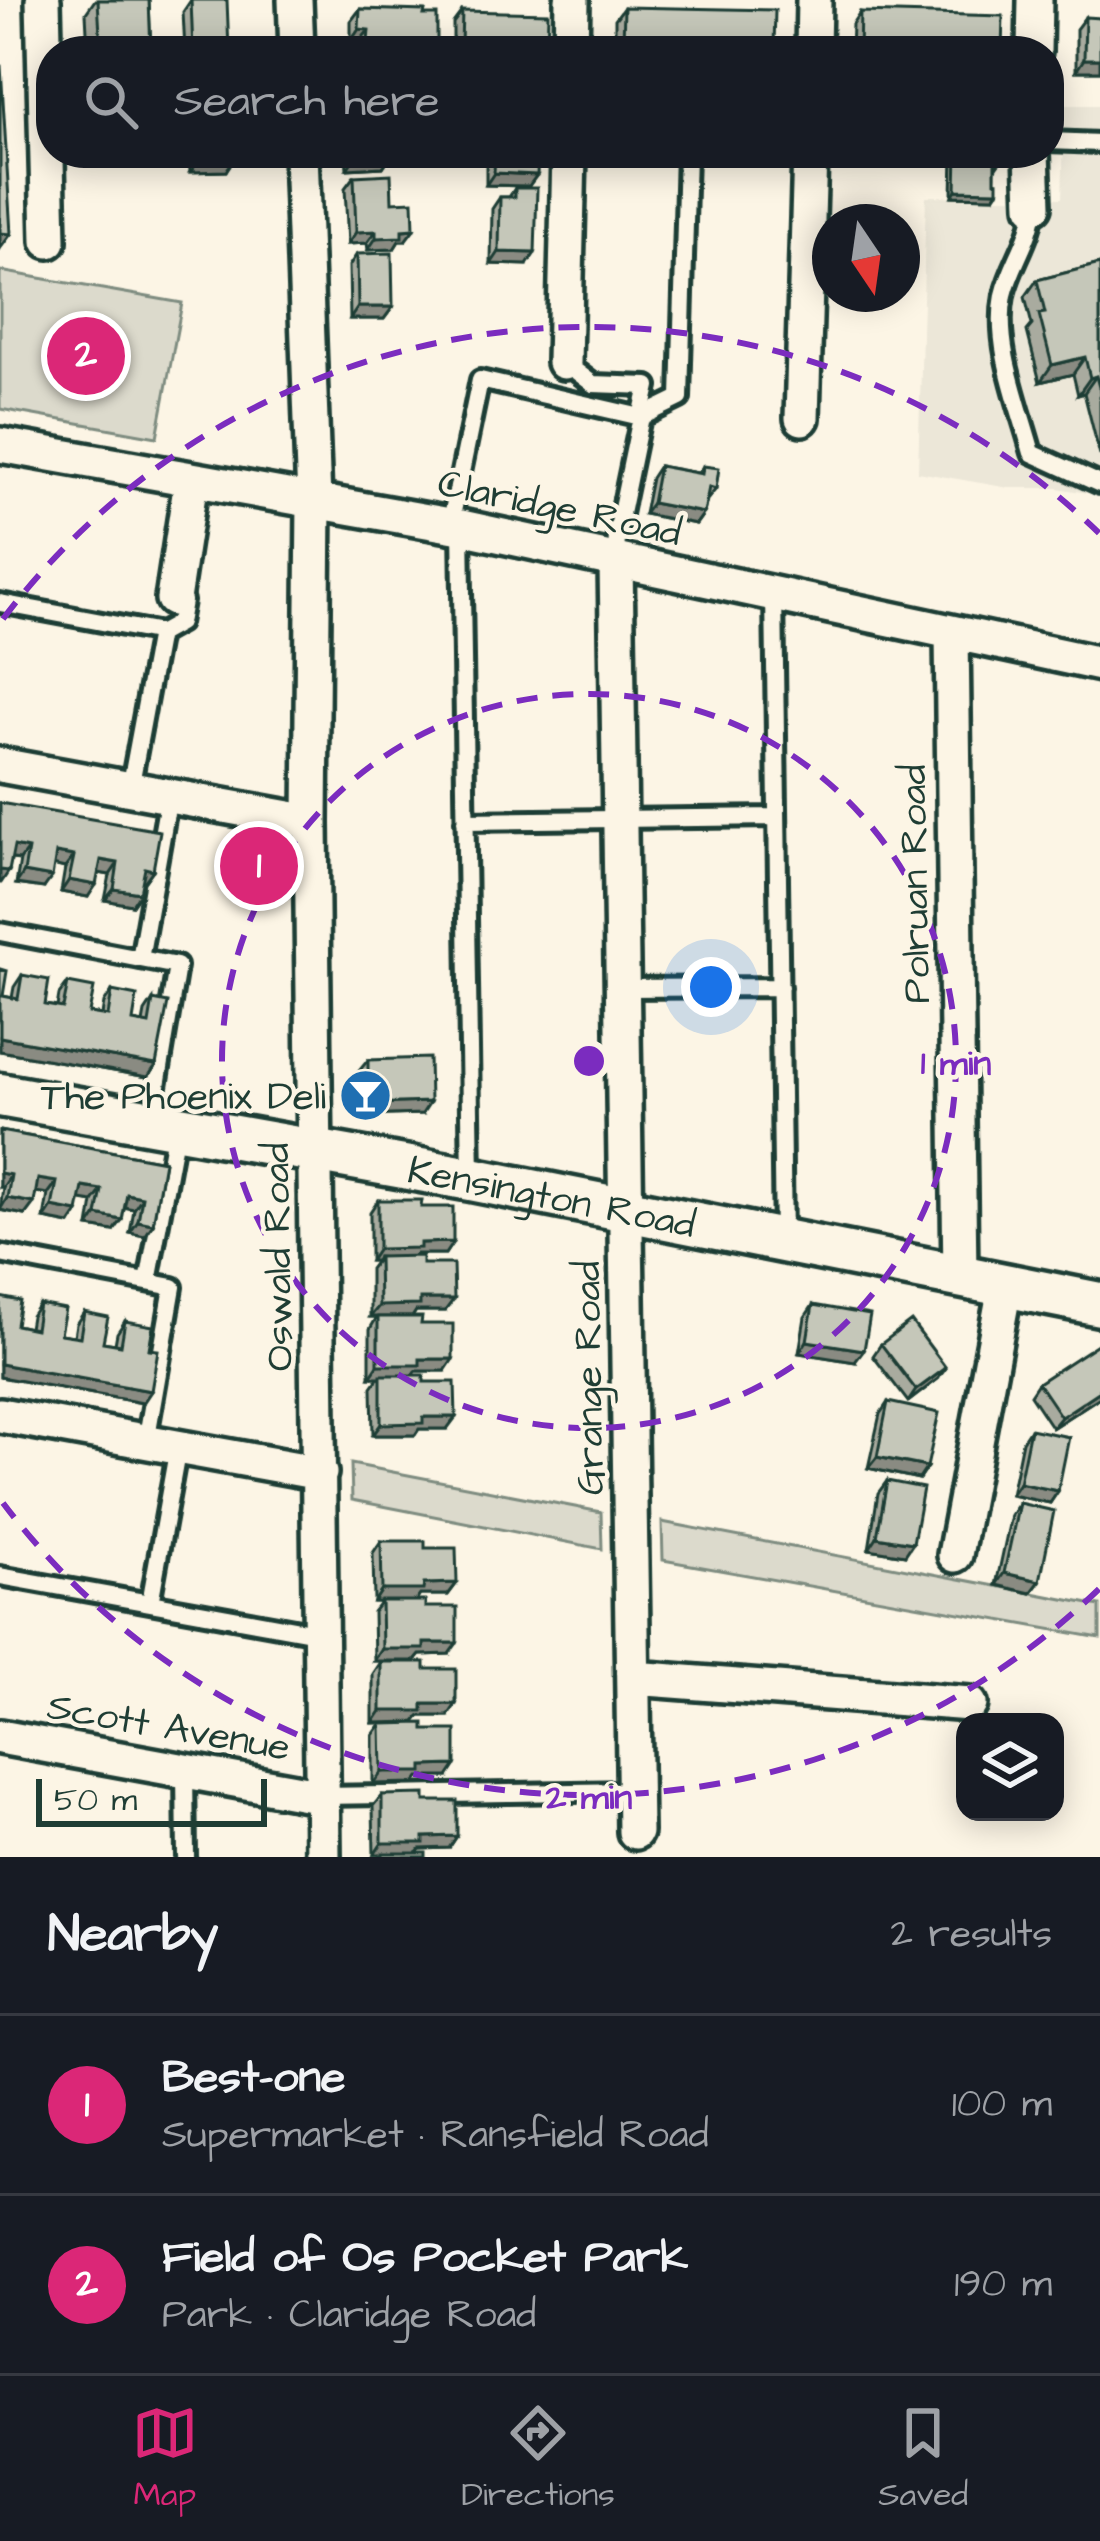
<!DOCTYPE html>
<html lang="en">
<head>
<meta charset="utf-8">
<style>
  :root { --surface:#171b24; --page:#20242c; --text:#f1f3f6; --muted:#9ea1a6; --line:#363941; --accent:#db2777 }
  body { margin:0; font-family:"Architects Daughter",sans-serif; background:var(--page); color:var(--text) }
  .controls { position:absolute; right:36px; bottom:36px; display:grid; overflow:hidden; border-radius:24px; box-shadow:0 6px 30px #0003 }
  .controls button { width:108px; height:108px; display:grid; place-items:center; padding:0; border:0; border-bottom:3px solid var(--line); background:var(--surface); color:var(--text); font:60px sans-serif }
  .compass { position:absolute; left:812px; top:204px; width:108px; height:108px; border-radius:50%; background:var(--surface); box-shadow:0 6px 30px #0003; rotate:167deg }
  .scale { position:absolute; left:36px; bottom:30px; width:231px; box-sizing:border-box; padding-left:12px; border:6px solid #1f3d34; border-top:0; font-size:33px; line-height:42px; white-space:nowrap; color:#1f3d34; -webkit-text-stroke:9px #fcf5e5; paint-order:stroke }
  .you { position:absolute; left:711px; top:987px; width:42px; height:42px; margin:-30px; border:9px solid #fff; border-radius:50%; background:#1a73e8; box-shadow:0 0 0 18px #1a73e833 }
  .badge { display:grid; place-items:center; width:78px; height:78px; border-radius:50%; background:var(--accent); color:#fff; font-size:39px; font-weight:700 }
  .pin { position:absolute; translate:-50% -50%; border:6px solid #fff; box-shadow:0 3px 12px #0006 }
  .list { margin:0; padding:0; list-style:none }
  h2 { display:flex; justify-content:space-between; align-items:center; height:156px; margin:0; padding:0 48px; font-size:51px }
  h2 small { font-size:39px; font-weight:400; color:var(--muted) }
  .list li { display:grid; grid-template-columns:78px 1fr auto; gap:36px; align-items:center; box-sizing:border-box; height:180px; padding:0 48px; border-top:3px solid var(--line) }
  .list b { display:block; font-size:45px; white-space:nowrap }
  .list p { margin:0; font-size:39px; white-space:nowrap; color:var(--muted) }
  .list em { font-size:39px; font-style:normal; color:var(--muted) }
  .icon { flex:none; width:66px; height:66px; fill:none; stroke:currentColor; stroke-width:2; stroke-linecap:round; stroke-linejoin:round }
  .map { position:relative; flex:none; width:1100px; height:1857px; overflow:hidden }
  .search { position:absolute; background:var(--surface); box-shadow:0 6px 30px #0003; left:36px; right:36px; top:36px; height:132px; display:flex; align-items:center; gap:30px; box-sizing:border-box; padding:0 42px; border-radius:48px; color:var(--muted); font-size:45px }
  .sheet { height:516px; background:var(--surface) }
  nav { display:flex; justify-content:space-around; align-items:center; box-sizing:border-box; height:168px; border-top:3px solid var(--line); background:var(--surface); font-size:33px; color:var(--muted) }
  nav a { display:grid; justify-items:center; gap:6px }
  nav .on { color:var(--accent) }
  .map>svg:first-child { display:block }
  .built { fill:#ece7d8 }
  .green { fill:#dcdacc; stroke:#7e8c80; stroke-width:3 }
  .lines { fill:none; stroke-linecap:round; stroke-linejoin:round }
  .service-casing { stroke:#1f3d34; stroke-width:26 }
  .minor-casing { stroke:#1f3d34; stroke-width:42 }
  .tertiary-casing { stroke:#1f3d34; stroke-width:51 }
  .service { stroke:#fcf5e5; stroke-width:16 }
  .minor { stroke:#fcf5e5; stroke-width:33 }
  .tertiary { stroke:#fcf5e5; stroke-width:42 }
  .wall { fill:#a9ab9f; stroke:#1f3d34; stroke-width:3 }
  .shaded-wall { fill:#8a8b82; stroke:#1f3d34; stroke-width:3 }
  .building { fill:#c5c7b9; stroke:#1f3d34; stroke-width:3 }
  .ring { fill:none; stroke:#7b2cbf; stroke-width:6; stroke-dasharray:21 15 }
  .labels { text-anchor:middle; stroke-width:9; stroke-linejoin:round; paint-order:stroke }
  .street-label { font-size:39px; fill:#1f3d34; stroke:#fcf5e5 }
  .poi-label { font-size:39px; fill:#1f3d34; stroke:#fcf5e5; text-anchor:end }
  .centre { fill:#7b2cbf; stroke:#fcf5e5; stroke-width:6 }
  .ring-label { font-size:36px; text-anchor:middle; font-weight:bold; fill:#7b2cbf; stroke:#fcf5e5; stroke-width:9; stroke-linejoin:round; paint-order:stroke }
</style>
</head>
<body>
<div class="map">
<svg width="1100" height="1857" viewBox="0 0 1100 1857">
  <rect width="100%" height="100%" fill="#fcf5e5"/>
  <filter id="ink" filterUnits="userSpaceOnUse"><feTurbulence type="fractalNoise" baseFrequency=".00833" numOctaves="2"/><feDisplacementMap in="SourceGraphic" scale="24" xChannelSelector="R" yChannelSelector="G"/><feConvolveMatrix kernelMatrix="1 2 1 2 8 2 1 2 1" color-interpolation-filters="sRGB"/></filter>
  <g filter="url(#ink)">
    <path class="built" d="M1065,105H1100V495L1057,488H1009L918,472L926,196L1062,198Z"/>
    <path class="green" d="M0,271L182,303L157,437L0,409Z
      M351,1464L601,1512L602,1549L352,1500Z
      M662,1522L1100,1606V1638L663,1560Z"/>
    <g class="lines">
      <defs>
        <path id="service" d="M1049,141L1100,143
          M1034,206C1032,239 1011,264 1004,295C994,346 1019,404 1032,453L1100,484
          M564,362L593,384L648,386L641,417
          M641,417L680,398L687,153
          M450,526L480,380L641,417L617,533L616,561
          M461,527L471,1178
          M774,593L783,1239
          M0,603L161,633L179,623L183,601L174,599
          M130,789L159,633
          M465,821L777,817
          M0,932L177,966L151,1122
          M140,959L169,796
          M623,988L780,987
          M0,1254L173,1287L146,1442
          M148,1282L176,1130
          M0,1576L322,1634
          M150,1603L178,1447
          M185,1771L186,1857
          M322,1796L634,1791"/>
        <path id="minor" d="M43,0L49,241
          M295,0L297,51
          M571,51L572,0
          M813,51L814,0
          M1034,51L1035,0
          M301,153L314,501L311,822L323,1857
          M1032,153L1034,206
          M564,362L569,153
          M802,418L810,153
          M0,445L461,527L1100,664
          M616,562L635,1832
          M173,599L191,481
          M952,633L960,1278
          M0,765L311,822
          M0,1415L320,1473
          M955,1555L1005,1287
          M634,1678L970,1704
          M0,1737L322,1796"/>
        <g id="tertiary">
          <path id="s1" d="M0,1095L471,1179L1100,1304"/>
        </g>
      </defs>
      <use href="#service" class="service-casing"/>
      <use href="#minor" class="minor-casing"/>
      <use href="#tertiary" class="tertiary-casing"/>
      <use href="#service" class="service"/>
      <use href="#minor" class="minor"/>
      <use href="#tertiary" class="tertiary"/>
    </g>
    <path class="wall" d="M95,0H149L151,51H88L86,13Z
      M191,0L229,51H185L183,12Z
      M624,7L772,51H615V19Z
      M360,9L424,15L437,44L432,51H360V41H351V21Z
      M462,11L544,51H453V23Z
      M860,12L1002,51H851L852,24Z
      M1085,17L1100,71H1076V29Z
      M189,153H234L226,171L190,172Z
      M346,153H391L383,167L347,169Z
      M499,153H538L529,186L486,185V166L495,155H499Z
      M953,153H998L999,163L995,169L994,197L952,196Z
      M354,176L392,202L405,241H399L394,249L368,250L367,243L348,244L345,188Z
      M515,188L527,265L491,264L492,209L500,197H509Z
      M357,254L393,307L384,319H350L349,266Z
      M1100,264V456L1084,393L1078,395L1073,374L1040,382L1027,331L1032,325L1025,297L1037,280Z
      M659,466L698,473L703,466L716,489L707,500L704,513L696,524L644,514L651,478Z
      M0,803L153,870L145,881H143L140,893L132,905L105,900L110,875L99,873L88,897L61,892L65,868L54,865L44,888L16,884L20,860L11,859L0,883Z
      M0,969L3,996L12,998L14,987L22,975L45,1005L57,1007L59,995L68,983L89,1013L102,1015L104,1003L112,991L133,1021L143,1023L145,1012L153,1000L156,1065L148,1077L0,1051Z
      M368,1060L422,1114L360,1116L359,1071Z
      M0,1131L164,1161L153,1224L145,1236L130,1233L134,1209L124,1207L114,1231L89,1227L93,1202L80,1199L70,1224L44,1219L48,1194L36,1192L25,1215L0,1210L3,1187H0Z
      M378,1200L421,1207L453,1242L445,1254H416L415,1256L422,1264L445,1311H416L412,1317L421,1324L445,1371H416L414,1375L424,1382L447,1429H419L415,1435H373L372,1387L379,1377H370V1329L377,1317H370V1269L376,1261H370V1212Z
      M0,1297L16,1325L29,1328L31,1316L39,1304L60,1334L74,1336L76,1324L84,1312L103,1342L115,1344L117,1333L125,1321L143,1403L0,1377Z
      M813,1305L855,1362L799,1353L805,1317Z
      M881,1344L938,1379L908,1402L873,1356Z
      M1038,1383L1100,1397L1052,1428L1030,1395Z
      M888,1402L927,1467L919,1479L868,1468L880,1414Z
      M1030,1429L1058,1491L1050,1503L1011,1495L1022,1441Z
      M887,1481L905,1555L869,1549L878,1493Z
      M1019,1503L1040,1581L1031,1593L996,1585L1011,1515Z
      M381,1541L425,1548L457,1583L448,1595H420L416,1601L425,1607L449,1654L420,1655L415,1661H374L373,1612L381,1602H374L373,1553Z
      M381,1662L425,1669L448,1716H420L415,1722L373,1723V1674Z
      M381,1724L424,1730L448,1777H419L415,1783L373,1784V1735Z
      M382,1795L425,1801L457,1836L449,1848L420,1849L417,1853L426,1857H380L382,1855H374L373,1806Z"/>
    <path class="shaded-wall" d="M359,29L369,30L360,41H351Z
      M368,42L437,44L432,51H362Z
      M623,44H631L626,51H618Z
      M461,45L547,47L544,51H456Z
      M665,45H681L677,51H661Z
      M716,45L732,46L728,51H712Z
      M1084,59H1100V71H1076Z
      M98,153H111L107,159L93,160Z
      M114,153H147L144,157L107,163Z
      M391,156L383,167L347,169L355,157Z
      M234,159L226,171L190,172L199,161Z
      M494,173L537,175L529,186L486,185Z
      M956,190L998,191L994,197L952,196Z
      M414,229L405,241H399L394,249L368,250L376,238L402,230Z
      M376,231L367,243L348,244L356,232Z
      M0,233L11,234L0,249Z
      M499,252L535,253L527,265L491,264Z
      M358,307H393L384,319H350Z
      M1085,357L1073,374L1040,382L1052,365Z
      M1096,376L1084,393L1078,395L1090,378Z
      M652,503L704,513L696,524L644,514Z
      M14,846L28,849L20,860L6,858Z
      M56,853L74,856L65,868L48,864Z
      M101,860L118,863L110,875L93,872Z
      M145,868L153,870L145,881L137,880Z
      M0,870L9,871L1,883H0Z
      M24,872L52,877L44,888L16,884Z
      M69,880L96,885L88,897L61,892Z
      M114,889L140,893L132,905L105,900Z
      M0,1037L156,1065L148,1077L0,1051Z
      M430,1102L422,1114L360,1116L368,1104Z
      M0,1173L11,1175L3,1187H0Z
      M38,1179L57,1182L48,1194L30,1191Z
      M83,1187L102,1190L93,1202L74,1199Z
      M127,1194L142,1197L134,1209L118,1206Z
      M7,1198L34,1203L25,1215L0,1210Z
      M52,1207L78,1212L70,1224L44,1219Z
      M97,1215L122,1220L114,1231L89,1227Z
      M138,1221L153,1224L145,1236L130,1233Z
      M453,1242L445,1254H416L412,1260L378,1257L376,1261H370L378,1249L420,1243Z
      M420,1299H454L445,1311H416L412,1317H370L379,1306Z
      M807,1341L864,1350L855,1362L799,1353Z
      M420,1359H453L445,1371H416L412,1377H370L378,1365Z
      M0,1364L151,1391L143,1403L0,1377Z
      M946,1368L938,1379L908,1402L916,1390Z
      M1100,1391V1397L1052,1428L1061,1417Z
      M423,1417H456L447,1429H419L415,1435H373L381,1424Z
      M877,1457L927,1467L919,1479L868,1468Z
      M1019,1483L1058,1491L1050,1503L1011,1495Z
      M877,1537L913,1543L905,1555L869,1549Z
      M1004,1573L1040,1581L1031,1593L996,1585Z
      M457,1583L448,1595H420L415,1602H374L382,1590L424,1584Z
      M424,1643H457L449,1654L420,1655L415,1661H374L382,1649Z
      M423,1704H456L448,1716H420L415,1722L373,1723L381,1711Z
      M456,1765L448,1777H419L415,1783L373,1784L382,1772L423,1766Z
      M457,1836L449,1848L420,1849L416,1854L374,1855L382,1843L424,1837Z"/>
    <path class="building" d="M98,0H149L151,51H101Z
      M191,0H227L229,51H193Z
      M624,7L775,10L774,47H766V51H732V46L716,45V51H681V45H665V51H631V44H623Z
      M360,9L425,11L424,15H437V44L368,42L369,30L359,29Z
      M462,11L548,13L547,47L461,45Z
      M860,12L1003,16L1002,51H859Z
      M1085,17L1100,18V59H1084Z
      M0,66H1L11,234L0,233Z
      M198,153H234V159L199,161Z
      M355,153H391V156L355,157Z
      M507,153H538L537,175L494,173L495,155H507Z
      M957,153H998L999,163L995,164V181L998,182V191L956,190Z
      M391,174L392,202L413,201L414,229L402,230V237L376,238V231L356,232L354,176Z
      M515,188H537L535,253L499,252L500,197H515Z
      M392,253L393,307H358L357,254Z
      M1100,264V391L1096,376L1090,378L1085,357L1052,365L1039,314L1045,313L1037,280Z
      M659,466L702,474L703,466L719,468L716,489L709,487L704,513L652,503Z
      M0,803L160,831L153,870L145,868L140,893L114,889L118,863L101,860L96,885L69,880L74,856L56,853L52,877L24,872L28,849L14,846L9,871L0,870Z
      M0,969L7,971L3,996L18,999L22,975L49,980L45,1005L63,1008L68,983L94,988L89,1013L108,1016L112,991L137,996L133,1021L149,1024L153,1000L168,1003L156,1065L0,1037Z
      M429,1058L430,1102L368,1104V1060Z
      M0,1131L164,1161L153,1224L138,1221L142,1197L127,1194L122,1220L97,1215L102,1190L83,1187L78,1212L52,1207L57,1182L38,1179L34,1203L7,1198L11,1175L0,1173Z
      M378,1200H422L421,1207H453V1242L420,1243V1248L378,1249Z
      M422,1256V1264H453L454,1299H420V1305L379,1306L378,1257Z
      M0,1297L20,1301L16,1325L35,1329L39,1304L65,1309L60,1334L80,1337L84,1312L108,1317L103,1342L121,1345L125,1321L153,1326L149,1349L158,1350L151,1391L0,1364Z
      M813,1305L870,1315L864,1350L807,1341Z
      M378,1317H422L421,1324H453V1359H420V1365H378Z
      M911,1321L946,1368L916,1390L881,1344Z
      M1099,1343L1100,1391L1061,1417L1038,1383Z
      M381,1375H424V1382H455L456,1417H423V1423L381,1424Z
      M888,1402L939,1413L927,1467L877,1457Z
      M1030,1429L1069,1437L1058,1491L1019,1483Z
      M887,1481L923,1488L913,1543L877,1537Z
      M1019,1503L1054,1511L1040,1581L1004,1573Z
      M381,1541H425V1548H456L457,1583L424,1584L423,1590H382Z
      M381,1601H425V1607H457V1643H424V1649H382Z
      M381,1662H425V1669H456V1704H423V1711H381Z
      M424,1723V1730H456V1765L423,1766V1772H382L381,1724Z
      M425,1794V1801H457V1836L424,1837V1843H382V1795Z
      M383,1853H426V1857H383Z"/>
  </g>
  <g class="ring">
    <circle cx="589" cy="1061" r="367"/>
    <path d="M1099 1589A734 734 0 0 1 3 1503M3 619A734 734 0 0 1 1099 533"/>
  </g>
  <defs>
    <symbol id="bar-disc" viewBox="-11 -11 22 22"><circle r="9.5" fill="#1f6fb2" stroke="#fcf5e5"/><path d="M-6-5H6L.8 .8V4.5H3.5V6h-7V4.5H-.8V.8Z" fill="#fff"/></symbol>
  </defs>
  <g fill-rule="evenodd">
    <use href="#bar-disc" x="336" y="1066" width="59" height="59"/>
  </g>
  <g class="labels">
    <g class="street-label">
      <text transform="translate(560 506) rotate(12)" y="14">Claridge Road</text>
      <text transform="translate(913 884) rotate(-91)" y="14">Polruan Road</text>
      <text dy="14" stroke="none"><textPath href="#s1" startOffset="561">Kensington Road</textPath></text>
      <text transform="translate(276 1257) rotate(-91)" y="14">Oswald Road</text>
      <text transform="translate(587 1378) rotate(-91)" y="14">Grange Road</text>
      <text transform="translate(169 1725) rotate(10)" y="14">Scott Avenue</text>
    </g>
    <g class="poi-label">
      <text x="326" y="1109">The Phoenix Deli</text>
    </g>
  </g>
  <circle cx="589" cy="1061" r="18" class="centre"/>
  <g class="ring-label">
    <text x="956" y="1074">1 min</text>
    <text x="589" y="1808">2 min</text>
  </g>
</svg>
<div class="controls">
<button><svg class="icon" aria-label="layers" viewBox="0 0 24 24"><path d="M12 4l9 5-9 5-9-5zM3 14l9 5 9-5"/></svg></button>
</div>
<svg class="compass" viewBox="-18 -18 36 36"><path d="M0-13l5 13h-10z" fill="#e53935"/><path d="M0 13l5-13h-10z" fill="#9ea1a6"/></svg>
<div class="scale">50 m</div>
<div class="you"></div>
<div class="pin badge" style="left:259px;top:866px">1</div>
<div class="pin badge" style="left:86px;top:356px">2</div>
<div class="search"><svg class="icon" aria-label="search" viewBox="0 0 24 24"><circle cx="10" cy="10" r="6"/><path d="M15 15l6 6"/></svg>Search here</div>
</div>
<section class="sheet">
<h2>Nearby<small>2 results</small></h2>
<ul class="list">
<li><span class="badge">1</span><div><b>Best-one</b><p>Supermarket · Ransfield Road</p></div><em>100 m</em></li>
<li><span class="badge">2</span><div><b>Field of Os Pocket Park</b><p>Park · Claridge Road</p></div><em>190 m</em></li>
</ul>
</section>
<nav>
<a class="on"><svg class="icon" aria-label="map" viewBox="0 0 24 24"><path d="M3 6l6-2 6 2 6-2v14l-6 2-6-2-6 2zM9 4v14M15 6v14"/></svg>Map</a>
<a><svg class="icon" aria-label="directions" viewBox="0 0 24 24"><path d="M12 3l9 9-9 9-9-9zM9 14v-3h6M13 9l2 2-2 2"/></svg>Directions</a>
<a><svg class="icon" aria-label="saved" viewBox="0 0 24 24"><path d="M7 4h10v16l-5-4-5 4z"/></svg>Saved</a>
</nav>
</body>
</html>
